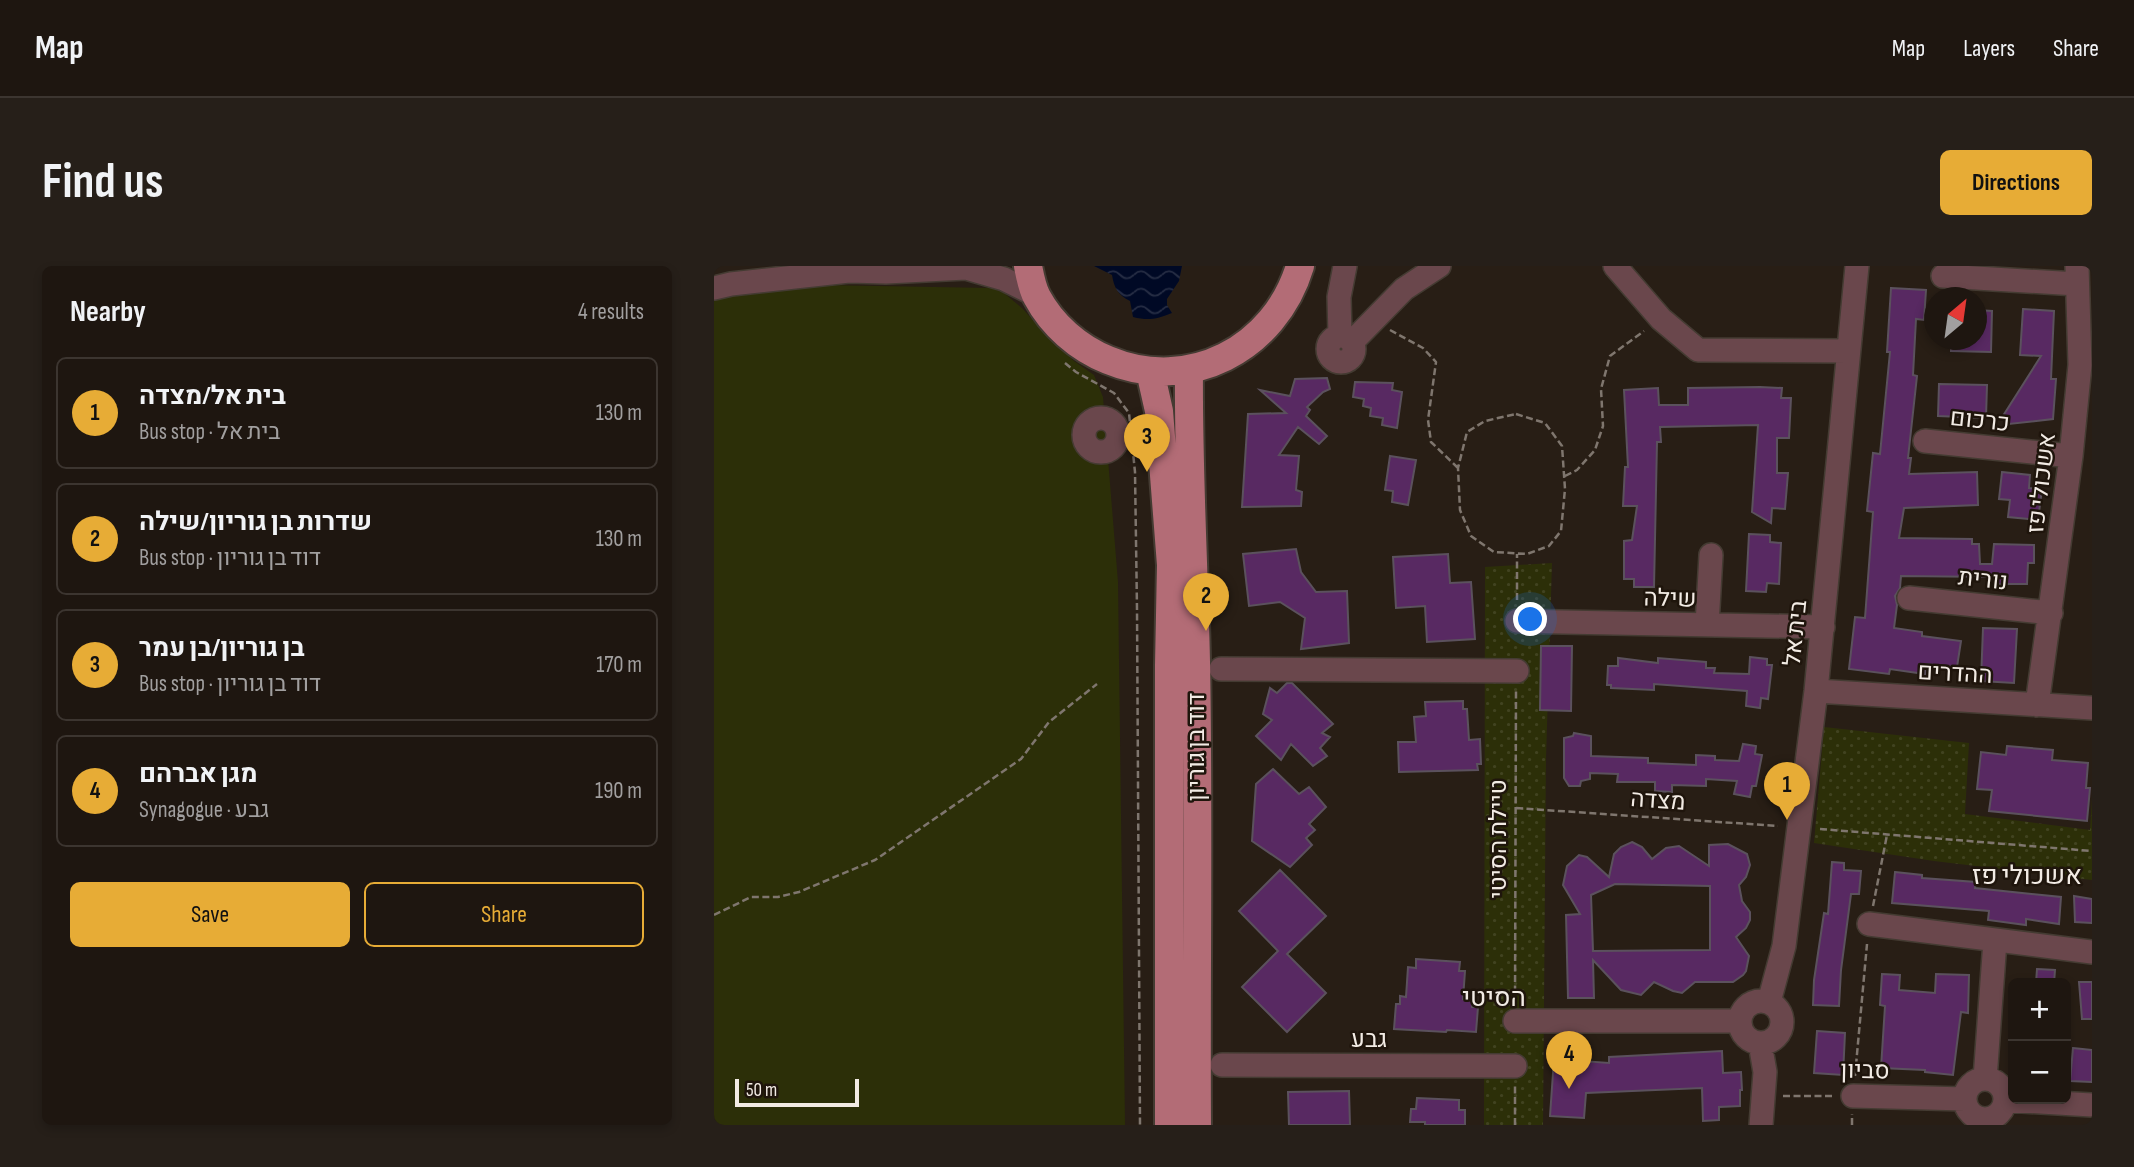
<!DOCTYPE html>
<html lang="en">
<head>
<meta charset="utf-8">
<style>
  :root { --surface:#1e1610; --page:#261f19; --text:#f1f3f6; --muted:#a19f9f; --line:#3c3530; --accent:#e7ac36 }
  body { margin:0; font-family:"Sofia Sans Condensed",Heebo,sans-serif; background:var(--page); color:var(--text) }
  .controls { position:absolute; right:21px; bottom:21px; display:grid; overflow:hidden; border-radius:10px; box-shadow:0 4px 10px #0003 }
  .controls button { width:63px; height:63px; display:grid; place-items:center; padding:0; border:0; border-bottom:2px solid var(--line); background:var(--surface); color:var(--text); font:35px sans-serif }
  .compass { position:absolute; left:1210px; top:21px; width:63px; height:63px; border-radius:50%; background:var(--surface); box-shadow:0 4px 10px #0003; rotate:29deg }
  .scale { position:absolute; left:21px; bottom:18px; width:124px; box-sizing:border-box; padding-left:7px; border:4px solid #f2ebe4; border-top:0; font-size:19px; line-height:24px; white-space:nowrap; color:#f2ebe4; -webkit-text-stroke:5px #1f150c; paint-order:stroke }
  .you { position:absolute; left:817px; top:354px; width:24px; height:24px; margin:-18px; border:5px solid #fff; border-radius:50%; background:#1a73e8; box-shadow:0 0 0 10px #1a73e833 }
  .badge { display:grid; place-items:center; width:46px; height:46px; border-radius:50%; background:var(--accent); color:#111; font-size:23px; font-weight:700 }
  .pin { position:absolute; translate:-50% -58px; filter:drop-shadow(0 2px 4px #0008) }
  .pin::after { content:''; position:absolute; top:37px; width:24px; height:21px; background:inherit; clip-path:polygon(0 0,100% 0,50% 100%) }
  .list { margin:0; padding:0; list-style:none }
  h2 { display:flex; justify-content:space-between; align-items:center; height:91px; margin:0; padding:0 28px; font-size:30px }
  h2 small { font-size:23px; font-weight:400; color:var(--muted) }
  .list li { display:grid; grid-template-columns:46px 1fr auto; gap:21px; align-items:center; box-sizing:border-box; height:112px; margin:0 14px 14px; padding:0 14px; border:2px solid var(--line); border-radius:10px }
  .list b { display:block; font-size:26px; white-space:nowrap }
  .list p { margin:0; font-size:23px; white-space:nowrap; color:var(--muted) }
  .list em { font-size:23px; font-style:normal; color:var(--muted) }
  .actions { display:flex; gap:14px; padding:21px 28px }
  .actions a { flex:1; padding:16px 0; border:2px solid var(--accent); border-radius:10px; text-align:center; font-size:24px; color:var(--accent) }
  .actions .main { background:var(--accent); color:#111 }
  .map { position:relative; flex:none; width:1378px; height:859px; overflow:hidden; border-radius:10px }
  header { display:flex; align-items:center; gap:42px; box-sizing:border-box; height:98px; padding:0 35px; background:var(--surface); border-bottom:2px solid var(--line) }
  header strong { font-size:33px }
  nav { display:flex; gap:38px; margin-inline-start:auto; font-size:24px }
  .intro { display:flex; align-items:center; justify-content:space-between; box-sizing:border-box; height:168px; padding:0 42px }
  h1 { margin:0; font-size:49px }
  .button { padding:18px 32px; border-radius:10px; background:var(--accent); color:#111; font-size:24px; font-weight:700 }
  main { display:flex; gap:42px; padding:0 42px }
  aside { flex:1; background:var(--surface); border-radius:10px; box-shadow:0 4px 10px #0003 }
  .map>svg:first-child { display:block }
  .grass { fill:#2c2f08 }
  .park { fill:url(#park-dots) }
  .water { fill:url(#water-waves) }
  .building { fill:#582962; stroke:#5b515d; stroke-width:2; fill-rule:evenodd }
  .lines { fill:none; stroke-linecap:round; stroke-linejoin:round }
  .minor-casing { stroke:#443b32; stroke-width:26 }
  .major-casing { stroke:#443b32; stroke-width:32 }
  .path { stroke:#7f766e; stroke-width:2.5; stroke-dasharray:7 3.5; stroke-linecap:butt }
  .minor { stroke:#6a474c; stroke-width:23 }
  .major { stroke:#b36c76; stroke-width:28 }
  .labels { text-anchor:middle; stroke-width:5; stroke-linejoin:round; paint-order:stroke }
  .street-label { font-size:24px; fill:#f2ebe4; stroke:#1f150c }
  .neighbourhood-label { font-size:26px; fill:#f2ebe4; stroke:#1f150c }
</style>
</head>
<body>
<header>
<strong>Map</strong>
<nav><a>Map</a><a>Layers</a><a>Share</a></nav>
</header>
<div class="intro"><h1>Find us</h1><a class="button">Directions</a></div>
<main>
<aside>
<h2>Nearby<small>4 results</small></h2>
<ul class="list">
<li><span class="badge">1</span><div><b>בית אל/מצדה</b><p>Bus stop · בית אל</p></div><em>130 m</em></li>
<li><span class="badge">2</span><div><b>שדרות בן גוריון/שילה</b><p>Bus stop · דוד בן גוריון</p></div><em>130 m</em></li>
<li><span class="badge">3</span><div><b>בן גוריון/בן עמר</b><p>Bus stop · דוד בן גוריון</p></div><em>170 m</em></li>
<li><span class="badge">4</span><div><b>מגן אברהם</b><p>Synagogue · גבע</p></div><em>190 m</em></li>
</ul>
<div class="actions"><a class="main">Save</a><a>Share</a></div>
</aside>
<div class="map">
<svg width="1378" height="859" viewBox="0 0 1378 859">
  <defs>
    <pattern id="park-dots" width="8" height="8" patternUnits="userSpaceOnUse" patternTransform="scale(1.75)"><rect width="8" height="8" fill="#2c2f08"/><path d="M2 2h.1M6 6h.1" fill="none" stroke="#414320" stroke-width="1.8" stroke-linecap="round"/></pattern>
    <pattern id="water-waves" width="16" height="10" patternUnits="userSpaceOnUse" patternTransform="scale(1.75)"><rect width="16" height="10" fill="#000925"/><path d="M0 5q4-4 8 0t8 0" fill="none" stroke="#262d44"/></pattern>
  </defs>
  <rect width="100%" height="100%" fill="#281e15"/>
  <path class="grass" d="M51,18L277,22L290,27L309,43L332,69L360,95L380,109L389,131L404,316L411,859H0V21Z"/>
  <path class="park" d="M838,297L832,492L829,859H770L771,301Z
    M1110,461L1255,477L1251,548L1376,564L1378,533V614L1220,595L1100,577Z"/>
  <path class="water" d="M380,0H468L465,15L453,33V39L458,47C444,53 434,55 419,51L416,35C404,29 400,22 398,9Z"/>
  <path class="building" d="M1177,22L1212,24L1210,54L1202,53L1199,109L1203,110L1194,192H1197L1195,208L1263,206L1264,239L1190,242L1185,272L1258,273V278H1265L1266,298H1278L1280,278L1320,279V297H1314L1313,318H1280V311L1187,310L1186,322L1181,330L1183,339L1180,362L1208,366V370L1247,375L1243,401L1212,398L1211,408L1176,403L1175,408L1135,403L1141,351L1151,352L1159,246L1153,245L1159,187L1166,188L1176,86H1173Z
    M1309,43L1340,45L1337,113H1342L1339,153L1295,158L1294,153H1287L1327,90L1306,89Z
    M1263,44L1278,45L1277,86L1237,85V74H1263Z
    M613,112L616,123L609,126L593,141L596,144L592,150L613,170L605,178L584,161L565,189L585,190L582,224L588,226L587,240L528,241L534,148L572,147L546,124L576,130L581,113Z
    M641,116L679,117L678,124L688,126L683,162L668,159L669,152L656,150L657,142L649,140L650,133L639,131Z
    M1225,118L1273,119L1272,152L1224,150Z
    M1046,121L1068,122L1067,132H1077L1075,172H1063V207H1074L1071,243L1058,242L1057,257L1038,246L1044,159L946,161L947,176H943L940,321H920V313H910V275L918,274L923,240H909L911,201H914L910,124L944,122L945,139H974V122Z
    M676,190L702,194L694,239L678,236L679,225L671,224Z
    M1288,206L1316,209L1315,222L1328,223L1324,254L1294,251L1296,234L1285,233Z
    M1035,268L1056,269V276L1067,277L1065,318L1053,317L1052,326L1032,325Z
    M582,283L587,306L602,326L633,325L635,377L587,383L591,352L566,336L535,340L529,288Z
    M734,288L736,317L757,316L761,373L713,376L711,340L682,342L679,291Z
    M1269,362L1303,363L1300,417L1267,415Z
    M827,380H858L857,445L826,444Z
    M1036,391L1053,393V399H1058L1054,433L1047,432L1046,442L1032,440L1033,425L940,418V424L897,422V419H893L894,400H904V392L944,397V392L992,396V402H1001L1000,407L1035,408Z
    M573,417H578L619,458L608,467L616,471L606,482L613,490L599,500L577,478L567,494L542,470L558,454L549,448L556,422L563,427Z
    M749,435V443H753L755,474L766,473L767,498H763L764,504L685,506L684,476H702L700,451L712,450L711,436Z
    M860,467L877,470V490L934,492V497L982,499V489L1001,490V494L1025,495L1029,478L1042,480L1041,488L1048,489L1042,520H1038L1036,531L1020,528L1023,515L992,513V520L958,519V526L941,525V516H903L904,508L876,507V513L867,515L866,520H855L850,512V472L859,470Z
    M1293,480L1339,484L1338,494L1374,497L1372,522H1376L1373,555L1275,545L1278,524L1263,523L1267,486L1292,489Z
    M559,503L585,528L595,521L612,541L595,558L601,564L592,572L598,579L576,601L538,575L542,518Z
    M918,576L928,581L938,593L952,582L965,580L995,600V579L1014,578L1033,588L1036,599L1032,611L1025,619L1028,635L1036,646V654L1032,662L1022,671L1035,690L1032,705L1029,709L1019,716H981L968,727L959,725L940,716L927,729L907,724L879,694L880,732H854L852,649L866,648L849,619L853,600L865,589L873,591L895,611L900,588L907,581ZM901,618L996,620V684L879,685L877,629Z
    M1118,596L1130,597V604L1147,605L1145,628H1137L1127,704L1125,740L1099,739L1100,714L1110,647L1114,648Z
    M566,604L612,650L573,688L612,727L573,766L528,721L564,685L525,645Z
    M1181,606L1208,609V612L1262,616L1261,622L1347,631L1345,658L1312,653V659L1274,654L1275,645L1178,637Z
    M1360,630L1378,633V657L1361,656Z
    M702,693L746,696L745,705H751L749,733L759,734L758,741H764L762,766L733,764L732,766L680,763L682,738H686V730L692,731L694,701L702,702Z
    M1323,703L1341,704L1340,717H1322Z
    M1168,708L1186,709L1185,724L1221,727L1222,708L1255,709L1254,747L1247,746L1239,809L1211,806V804L1167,802L1171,740L1166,739Z
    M1365,716H1378V753H1368Z
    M1103,765L1131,767L1129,809L1100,807Z
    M1359,782L1378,784V816L1356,815Z
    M1008,785L1009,807L1027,806L1028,824H1026V840L1005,841V854L989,855L988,822L872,827L870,852L836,850L840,793L895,797V791Z
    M635,825L636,859H575L574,826Z
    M703,832L745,834V844H751V859H711V856H696L697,843H702Z"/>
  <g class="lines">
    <defs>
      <path id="minor" d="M901,0L947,53L984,84L1134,85
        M1229,10L1363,18
        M0,22L17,18L135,5L172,6L252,2L290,13L322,29
        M626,70L625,31L631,0
        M614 83a13 13 0 1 1 26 0a13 13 0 1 1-26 0Z
        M638,76L690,23L725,0
        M370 169a17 17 0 1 1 34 0a17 17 0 1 1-34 0Z
        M1211,175L1357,190
        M1195,332L1337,347
        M803,355L1109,361
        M993,359L997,289
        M507,403L803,405
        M1102,425L1378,442
        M1323,439L1357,190L1366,99L1363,0
        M1155,658L1378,686
        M1026 756a21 21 0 1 1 42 0a21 21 0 1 1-42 0Z
        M1055,736L1070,680L1102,425L1143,0
        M801,755H1026
        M1046,777L1051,806L1047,859
        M508,799L801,800
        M1271,813L1281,675
        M1251 833a20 20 0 1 1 40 0a20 20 0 1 1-40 0Z
        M1139,830L1251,833
        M1291,834L1378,839"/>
      <path id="major" d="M314,0C316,10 318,22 323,31C338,59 364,82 394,94C475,128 561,83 586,0
        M475,103C474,201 480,298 482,396C485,550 482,705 483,859
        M436,105L445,145L457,299L455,399V859"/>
    </defs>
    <use href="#minor" class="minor-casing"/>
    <use href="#major" class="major-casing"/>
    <path class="path" d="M676,64L709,82L722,96L714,154L717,176L744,202
      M351,97L362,106L400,127L415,147L421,206L423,343L426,859
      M802,148L831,157L848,180L851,223L847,265L835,280L813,288L780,286L757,270L746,244L744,202L753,166L771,155Z
      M851,210L863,204L881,184L889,160L887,123L896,90L930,65
      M803,334V288
      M802,542L1064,560
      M1106,563L1378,585
      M1159,640L1173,569
      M0,649L37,631H64L85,626L161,594L307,493L335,456L383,418
      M801,737L802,425
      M1141,810L1153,678
      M1069,830H1118
      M801,859V820
      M1138,859V848"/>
    <use href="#minor" class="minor"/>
    <use href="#major" class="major"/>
  </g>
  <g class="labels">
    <g class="street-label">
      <text transform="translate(1266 154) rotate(6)" y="8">כרכום</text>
      <text transform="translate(1327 217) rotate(-83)" y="8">אשכולי פז</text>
      <text transform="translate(1269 313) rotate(6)" y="8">נורית</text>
      <text transform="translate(956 332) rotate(1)" y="8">שילה</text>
      <text transform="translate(1081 367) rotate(-84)" y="8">בית אל</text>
      <text transform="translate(1241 407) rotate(3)" y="8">ההדרים</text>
      <text transform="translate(482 481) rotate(-90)" y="8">דוד בן גוריון</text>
      <text transform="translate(944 534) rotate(4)" y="8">מצדה</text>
      <text transform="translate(784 573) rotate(-90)" y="8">טיילת הסיטי</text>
      <text x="655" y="781">גבע</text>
      <text transform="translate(1151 804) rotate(1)" y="8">סביון</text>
    </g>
    <g class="neighbourhood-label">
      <text x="1313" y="618">אשכולי פז</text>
      <text x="780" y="740">הסיטי</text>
    </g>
  </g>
</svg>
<div class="controls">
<button>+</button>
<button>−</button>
</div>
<svg class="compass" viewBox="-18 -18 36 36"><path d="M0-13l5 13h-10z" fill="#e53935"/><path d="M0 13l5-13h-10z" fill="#a19f9f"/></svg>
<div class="scale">50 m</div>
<div class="you"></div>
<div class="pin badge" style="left:1073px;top:554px">1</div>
<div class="pin badge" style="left:492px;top:365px">2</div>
<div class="pin badge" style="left:433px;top:206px">3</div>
<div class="pin badge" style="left:855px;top:823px">4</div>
</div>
</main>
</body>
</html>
